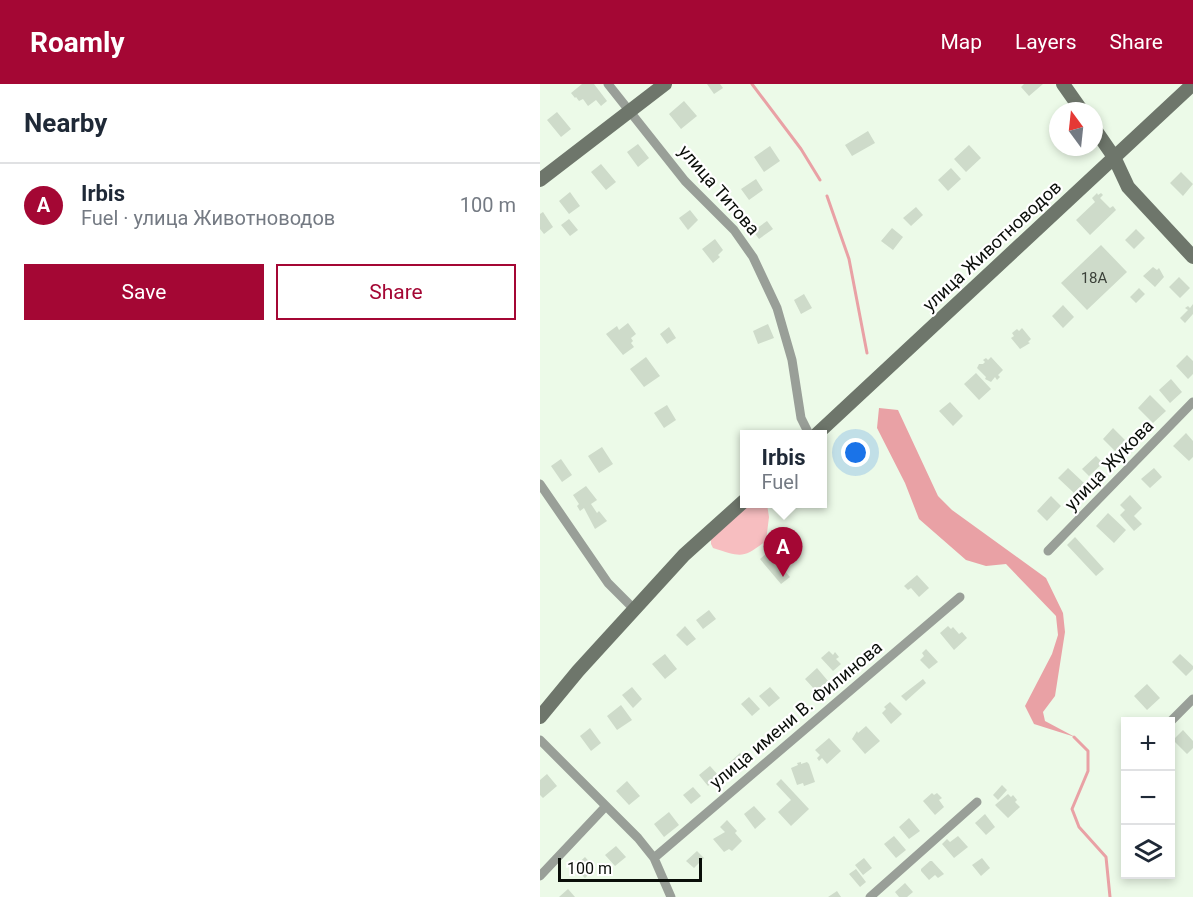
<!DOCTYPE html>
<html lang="en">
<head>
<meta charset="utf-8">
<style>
  :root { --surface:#fff; --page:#f6f6f7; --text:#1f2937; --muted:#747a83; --line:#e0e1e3; --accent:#a40734 }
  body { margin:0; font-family:Roboto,sans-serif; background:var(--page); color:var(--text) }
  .controls { position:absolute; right:18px; bottom:18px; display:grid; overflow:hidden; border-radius:0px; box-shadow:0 3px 9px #0003 }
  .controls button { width:54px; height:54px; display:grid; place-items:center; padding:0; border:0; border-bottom:2px solid var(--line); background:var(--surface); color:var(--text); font:30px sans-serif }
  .compass { position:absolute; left:509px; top:18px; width:54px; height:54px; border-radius:50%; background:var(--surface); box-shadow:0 3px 9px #0003; rotate:345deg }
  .scale { position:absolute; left:18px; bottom:15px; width:144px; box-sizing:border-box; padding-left:6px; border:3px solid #0a0e09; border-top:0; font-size:16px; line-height:21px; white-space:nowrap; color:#0a0e09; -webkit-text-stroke:4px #fff; paint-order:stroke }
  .you { position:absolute; left:316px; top:369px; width:21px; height:21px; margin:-15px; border:4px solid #fff; border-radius:50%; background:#1a73e8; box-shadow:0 0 0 9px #1a73e833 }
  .badge { display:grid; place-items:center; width:39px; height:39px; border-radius:50%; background:var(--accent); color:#fff; font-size:20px; font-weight:700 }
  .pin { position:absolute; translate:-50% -50px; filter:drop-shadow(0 2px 3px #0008) }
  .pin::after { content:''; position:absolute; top:32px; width:21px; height:18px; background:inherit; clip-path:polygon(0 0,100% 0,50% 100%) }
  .popup { position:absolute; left:200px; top:346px; width:87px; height:78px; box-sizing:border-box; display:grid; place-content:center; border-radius:0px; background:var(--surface); filter:drop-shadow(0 2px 4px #0005); font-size:20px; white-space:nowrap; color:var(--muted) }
  .popup b { font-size:22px; color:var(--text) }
  .popup::after { content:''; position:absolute; left:50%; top:100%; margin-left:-12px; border:12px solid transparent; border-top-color:var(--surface) }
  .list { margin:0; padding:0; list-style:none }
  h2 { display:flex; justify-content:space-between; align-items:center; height:78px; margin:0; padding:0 24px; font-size:26px }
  h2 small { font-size:20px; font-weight:400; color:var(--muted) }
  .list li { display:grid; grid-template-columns:39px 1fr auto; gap:18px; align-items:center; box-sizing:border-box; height:84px; padding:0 24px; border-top:2px solid var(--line) }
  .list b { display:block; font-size:22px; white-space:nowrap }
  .list p { margin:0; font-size:20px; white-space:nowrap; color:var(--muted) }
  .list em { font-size:20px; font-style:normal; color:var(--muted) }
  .actions { display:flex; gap:12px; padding:18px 24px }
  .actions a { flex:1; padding:14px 0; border:2px solid var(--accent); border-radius:0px; text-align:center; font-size:21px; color:var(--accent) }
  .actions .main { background:var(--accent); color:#fff }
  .icon { flex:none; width:33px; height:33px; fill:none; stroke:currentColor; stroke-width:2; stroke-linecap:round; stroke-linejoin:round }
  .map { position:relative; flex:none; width:653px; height:813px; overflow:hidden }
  header { display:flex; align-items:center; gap:36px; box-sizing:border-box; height:84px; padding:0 30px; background:var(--accent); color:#fff }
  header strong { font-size:28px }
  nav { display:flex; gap:33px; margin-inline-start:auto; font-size:21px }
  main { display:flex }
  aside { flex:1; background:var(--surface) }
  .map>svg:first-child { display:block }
  .green { fill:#f7bec0 }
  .water { fill:#e9a1a5 }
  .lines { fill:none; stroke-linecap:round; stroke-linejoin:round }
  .stream { stroke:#e9a1a5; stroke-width:3 }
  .building { fill:#cedbca }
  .street { stroke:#999f98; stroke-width:9 }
  .secondary { stroke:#6e766b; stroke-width:14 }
  .labels { text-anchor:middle; stroke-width:4.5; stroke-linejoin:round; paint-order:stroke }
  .number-label { font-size:15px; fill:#3b4139 }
  .street-label { font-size:18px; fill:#0a0e09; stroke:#fff }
</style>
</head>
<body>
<header>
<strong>Roamly</strong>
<nav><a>Map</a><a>Layers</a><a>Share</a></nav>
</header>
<main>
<aside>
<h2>Nearby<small></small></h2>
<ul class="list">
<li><span class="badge">A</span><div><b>Irbis</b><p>Fuel · улица Животноводов</p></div><em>100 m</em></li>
</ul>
<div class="actions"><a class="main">Save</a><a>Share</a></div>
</aside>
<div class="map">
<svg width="653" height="813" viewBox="0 0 653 813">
  <rect width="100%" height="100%" fill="#ecfae8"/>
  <path class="green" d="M208,420H227L229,433L226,457C202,475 202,473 173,464L171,460V454Z"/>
  <path class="water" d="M339,324L358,326L398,412L412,426L506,494L523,529L525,548L515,612L503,628L505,637L535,653L494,640L485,622L512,570L518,551L516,532L466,480L446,482L426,476L379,435L365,399L337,344Z"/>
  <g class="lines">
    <path class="stream" d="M212,0L261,65L280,96
      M287,112L309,175L327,269
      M534,653L548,667V687L532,725L539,743L566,773L570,813"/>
  </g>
  <path class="building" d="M42,0H54L67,17L61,22L56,16L48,22L43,15L39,17L36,13L35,14L31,9Z
    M167,0H180L183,4L174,10Z
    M484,0H503L489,12L481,3Z
    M144,17L157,32L141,45L129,30Z
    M17,28L31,45L21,53L7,36Z
    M328,47L335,59L312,72L305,61Z
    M98,60L109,74L98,83L87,68Z
    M429,61L441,74L426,88L414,75Z
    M230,62L240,77L224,88L214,73Z
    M61,80L76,98L66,106L51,88Z
    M411,84L421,95L408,107L398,96Z
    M641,88L653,100L643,112L630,99Z
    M216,95L223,106L209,116L201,105Z
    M30,108L40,122L29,130L19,117Z
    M557,109L558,111L561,109L563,111L560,114L570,124L573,122L576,126L550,151L536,136L555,118L552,114Z
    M376,123L383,131L371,142L363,134Z
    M150,126L158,136L148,146L139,134Z
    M3,128L13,143L4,150L0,145V130Z
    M29,135L38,146L30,152L21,141Z
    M227,137L233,145L219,155L213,147Z
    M352,144L363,153L353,166L341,157Z
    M596,145L605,154L594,165L585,156Z
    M175,155L183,166L178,171L180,173L173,179L162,165Z
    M561,161L587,188L547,226L521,199Z
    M613,183L617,186L619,184L624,193L615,203L603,192Z
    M639,193L650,204L640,214L629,203Z
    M599,204L605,210L596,219L590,213Z
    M264,210L272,224L261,230L254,216Z
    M653,220V230L645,239L640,234L648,226L645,224L648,222L650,224Z
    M523,221L534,233L523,244L512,232Z
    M88,239L96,250L91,254L93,257L91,259L94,263L83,271L66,250L77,242L79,246Z
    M228,240L234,254L218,260L213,247Z
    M129,243L136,254L127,260L120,250Z
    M482,244L491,255L488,258L490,259L480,265L471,254L474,252L472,249L477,245L479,247Z
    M647,271L653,277V290L648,295L636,282Z
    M106,273L120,292L104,303L90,285Z
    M451,273L463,286L458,291L460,293L457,296L455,293L451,298L445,295L446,293L437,284L439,280H443L445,278L443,276L446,274L448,276Z
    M436,289L451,305L439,316L424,300Z
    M631,295L642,308L630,319L619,306Z
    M610,311L626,327L613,339L598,324Z
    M410,318L423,332L413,342L399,327Z
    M127,321L136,336L124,344L114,329Z
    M573,344L585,356L575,367L563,355Z
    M646,349L653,357V373L649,377L633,362Z
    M62,363L73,380L59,389L48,372Z
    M556,372L563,379L549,392L542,385Z
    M21,375L32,391L22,398L11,382Z
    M528,384L544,399L534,409L518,394Z
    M614,384L622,393L610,404L601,395Z
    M46,402L57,416L51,420L57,429L59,427L67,437L55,445L44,424L40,427L37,422L39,420L33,411Z
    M590,411L602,424L594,432L602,440L594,447L580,431L585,426L580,421Z
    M511,412L521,422L507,437L497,427Z
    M568,429L586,446L574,459L556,442Z
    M535,453L564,485L556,492L527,461Z
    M228,468L250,493L241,500L220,475Z
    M377,491L389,504L379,513L371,504L368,506L364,502Z
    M169,526L176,535L163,545L156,536Z
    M145,542L156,555L147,562L136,551Z
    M408,542L411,545L413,543L419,550L422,548L427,554L414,566L400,549Z
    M386,565L398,578L389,585L380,576L384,572L382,569Z
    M289,567L293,571L295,568L299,573L296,575L301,580L293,587L281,574Z
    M125,570L137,585L125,595L112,580Z
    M640,570L653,582V585L646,592L632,578Z
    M277,584L288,597L276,607L265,595Z
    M383,595L386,599L366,617L361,612Z
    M607,600L620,614L607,626L594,612Z
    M92,603L102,615L93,624L82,611Z
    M230,603L240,614L229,623L219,612Z
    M209,613L220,625L212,632L201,620Z
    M350,618L362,630L351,640L342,629L346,625L344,623Z
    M81,621L92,636L77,646L67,632Z
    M326,642L340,657L325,670L312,655L317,647L318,649Z
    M50,644L61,659L51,667L40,652Z
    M643,646L653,657V664L647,670L633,656Z
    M289,654L301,667L287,680L282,674L279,677L277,674L280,671L275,666Z
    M200,669L209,679L198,689L189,679Z
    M261,678V680L267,678L269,680L275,698L264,702L263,699L257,701L251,684L258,681L257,679Z
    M170,682L179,692L168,702L159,691Z
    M7,690L17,702L3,714L0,711V696Z
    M241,695L269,725L251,742L238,728L251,716L236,700Z
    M87,697L100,712L89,721L76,707Z
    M462,701L467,706L458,716L453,711Z
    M153,703L161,712L151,720L143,711Z
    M392,709L394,711L397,709L402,714L399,716L404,723L395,731L383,717Z
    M468,710L471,713L473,711L477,716L475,718L480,723L468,734L455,721Z
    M214,722L226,735L215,745L204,730Z
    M129,728L139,741L124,753L114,740Z
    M445,730L455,743L446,751L435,739Z
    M369,734L380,747L369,755L359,743Z
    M187,736L197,747L195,749L202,757L192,767L189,765L184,768L173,755L185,748L180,743Z
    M354,752L366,766L356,774L344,760Z
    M418,752L428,763L414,774L402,760L407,755L410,758Z
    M76,762L86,773L75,782L65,771Z
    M157,767L164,774L154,784L146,777Z
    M45,773L55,784L45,794L34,783Z
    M324,774L332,784L323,791L315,781Z
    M442,774L450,784L441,792L432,781Z
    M390,777H392L404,790L398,794L395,791L389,796L381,787V785Z
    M316,785L326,798L320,803L309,790Z
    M365,799L373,808L367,813H359L355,808Z
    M28,805L35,813H19Z
    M297,807L301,813H288Z"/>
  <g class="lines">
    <path class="street" d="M68,0L145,97L194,146L213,173L237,224L252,276L261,334L269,350
      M0,400L68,499L95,526
      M508,467L653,318
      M630,638L653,615
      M0,656L98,754L114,774L131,813
      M114,774L420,513
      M0,792L66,722
      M330,813L437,718"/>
    <path class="secondary" d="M523,0L542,27
      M554,44L574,73L588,103L653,173
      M0,96L125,0
      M277,350L653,0
      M0,633L38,587L144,471L204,417"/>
  </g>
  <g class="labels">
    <g class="number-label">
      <text x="554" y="199">18А</text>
    </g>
    <g class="street-label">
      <text transform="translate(179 106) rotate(49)" y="6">улица Титова</text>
      <text transform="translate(452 162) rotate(-43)" y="6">улица Животноводов</text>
      <text transform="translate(569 381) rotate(-46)" y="6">улица Жукова</text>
      <text transform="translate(256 631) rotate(-40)" y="6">улица имени В. Филинова</text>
    </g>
  </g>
</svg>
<div class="controls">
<button>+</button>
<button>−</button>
<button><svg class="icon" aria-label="layers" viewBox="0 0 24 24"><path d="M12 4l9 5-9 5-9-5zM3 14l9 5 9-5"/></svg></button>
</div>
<svg class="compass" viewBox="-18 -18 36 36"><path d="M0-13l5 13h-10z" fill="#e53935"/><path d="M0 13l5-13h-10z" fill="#747a83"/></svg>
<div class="scale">100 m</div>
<div class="you"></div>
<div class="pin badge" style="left:243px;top:493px">A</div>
<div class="popup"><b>Irbis</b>Fuel</div>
</div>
</main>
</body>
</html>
